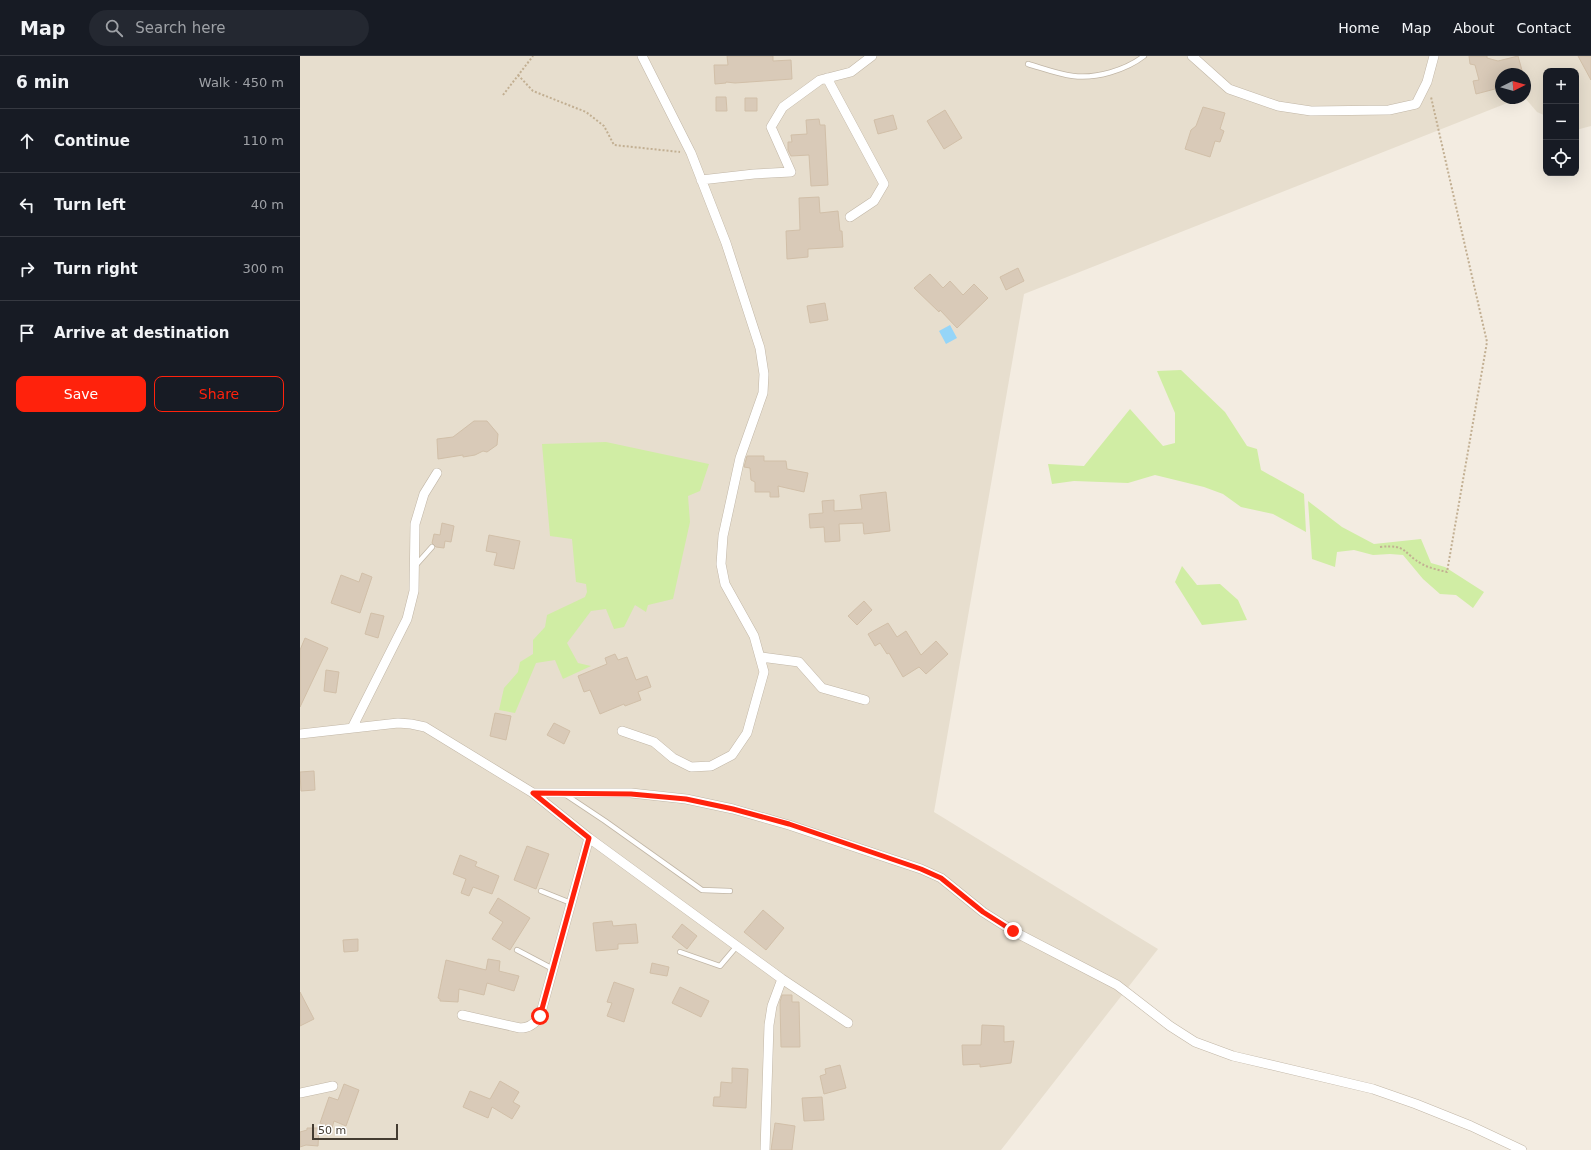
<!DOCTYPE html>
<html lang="en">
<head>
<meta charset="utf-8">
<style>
  :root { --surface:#171b24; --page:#242831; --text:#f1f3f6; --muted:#9ea1a6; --line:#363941; --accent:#ff220c }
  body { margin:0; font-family:"DejaVu Sans",sans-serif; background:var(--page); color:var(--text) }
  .controls { position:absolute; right:12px; top:12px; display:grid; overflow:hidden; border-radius:8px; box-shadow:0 4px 16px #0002 }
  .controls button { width:36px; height:36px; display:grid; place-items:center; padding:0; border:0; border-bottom:1px solid var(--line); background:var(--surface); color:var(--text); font:20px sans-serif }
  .compass { position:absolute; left:1195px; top:12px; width:36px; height:36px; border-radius:50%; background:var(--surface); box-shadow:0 4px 16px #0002; rotate:85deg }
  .scale { position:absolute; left:12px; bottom:10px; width:86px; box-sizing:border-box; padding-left:4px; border:2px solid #443c31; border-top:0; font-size:11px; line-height:14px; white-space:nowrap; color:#443c31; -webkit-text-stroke:3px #fff; paint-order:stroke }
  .stop { position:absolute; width:12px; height:12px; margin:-9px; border:3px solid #ff220c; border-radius:50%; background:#fff }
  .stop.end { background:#ff220c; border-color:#fff; box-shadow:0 1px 4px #0008 }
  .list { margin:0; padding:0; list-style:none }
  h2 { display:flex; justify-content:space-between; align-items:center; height:52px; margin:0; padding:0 16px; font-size:17px }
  h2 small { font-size:13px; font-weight:400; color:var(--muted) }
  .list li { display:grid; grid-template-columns:26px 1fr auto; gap:12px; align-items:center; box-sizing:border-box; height:64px; padding:0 16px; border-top:1px solid var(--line) }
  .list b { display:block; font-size:15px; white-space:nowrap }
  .list em { font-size:13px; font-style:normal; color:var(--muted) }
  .actions { display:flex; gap:8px; padding:12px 16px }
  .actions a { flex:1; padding:9px 0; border:1px solid var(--accent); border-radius:8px; text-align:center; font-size:14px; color:var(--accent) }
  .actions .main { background:var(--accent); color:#fff }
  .icon { flex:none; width:22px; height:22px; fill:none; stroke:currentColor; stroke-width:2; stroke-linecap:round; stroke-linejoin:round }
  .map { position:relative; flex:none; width:1291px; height:1094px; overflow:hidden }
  header { display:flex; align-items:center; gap:24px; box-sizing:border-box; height:56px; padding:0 20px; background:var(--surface); border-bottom:1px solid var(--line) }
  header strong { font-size:19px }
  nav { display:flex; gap:22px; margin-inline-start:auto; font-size:14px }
  .search { width:280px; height:36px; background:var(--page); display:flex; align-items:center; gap:10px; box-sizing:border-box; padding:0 14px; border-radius:22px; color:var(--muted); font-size:15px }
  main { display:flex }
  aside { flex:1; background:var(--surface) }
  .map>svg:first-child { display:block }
  .residential { fill:#e7dece }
  .green { fill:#d0eda4 }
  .water { fill:#95d5f8 }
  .building { fill:#d9cab8; stroke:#d1bfa8 }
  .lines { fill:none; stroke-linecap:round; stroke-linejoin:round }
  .lane-casing { stroke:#c1b6a6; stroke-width:6 }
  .street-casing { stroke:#c1b6a6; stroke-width:10 }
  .path { stroke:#c2af92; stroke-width:2; stroke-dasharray:2 2; stroke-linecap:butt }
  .lane { stroke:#fff; stroke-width:4.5 }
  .street { stroke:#fff; stroke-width:9 }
  .route { stroke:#ff220c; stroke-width:5 }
</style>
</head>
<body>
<header>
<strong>Map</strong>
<div class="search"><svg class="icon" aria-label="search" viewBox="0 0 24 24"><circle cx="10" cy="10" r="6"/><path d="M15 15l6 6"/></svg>Search here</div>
<nav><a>Home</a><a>Map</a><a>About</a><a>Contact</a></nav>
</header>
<main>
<aside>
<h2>6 min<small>Walk · 450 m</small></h2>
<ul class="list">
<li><svg class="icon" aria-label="ahead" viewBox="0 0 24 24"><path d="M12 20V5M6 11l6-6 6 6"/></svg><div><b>Continue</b></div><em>110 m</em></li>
<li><svg class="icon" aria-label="left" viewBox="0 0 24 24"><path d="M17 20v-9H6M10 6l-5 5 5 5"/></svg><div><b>Turn left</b></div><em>40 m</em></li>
<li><svg class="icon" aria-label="right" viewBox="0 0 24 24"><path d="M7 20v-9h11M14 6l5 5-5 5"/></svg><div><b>Turn right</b></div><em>300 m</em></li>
<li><svg class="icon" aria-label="arrive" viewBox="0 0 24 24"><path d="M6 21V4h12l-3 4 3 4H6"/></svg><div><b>Arrive at destination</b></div></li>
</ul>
<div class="actions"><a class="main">Save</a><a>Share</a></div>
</aside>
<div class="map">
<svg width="1291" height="1094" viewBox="0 0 1291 1094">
  <rect width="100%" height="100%" fill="#f3ece1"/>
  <path class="residential" d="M0,0H1291V70L1276,74V15H1246V60L1237,56L1225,42V18H1201V42H1220L724,238L634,756L858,893L701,1094H0Z"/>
  <path class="green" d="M881,314L925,356L947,390L957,393L961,414L1004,438L1006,476L973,458L941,451L923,438L904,431L855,419L828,427L774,425L752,428L748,408L784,410L830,353L863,390L875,387V357L857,315Z
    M306,386L409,408L400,435L388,440L390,466L373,543L348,549L346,556L335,549L324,571L314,573L306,553L291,555L267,587L278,607L291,610L263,623L255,604L236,607L215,657L199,654L204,632L218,616L220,606L233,598V584L245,571L247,559L285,541L287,536L286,528L276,526L272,483L250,480L242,388Z
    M1008,445L1042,471L1074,488L1121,483L1131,507L1145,511L1184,536L1173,552L1156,539L1140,538L1123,523L1103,499L1090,498L1073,499L1054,494L1037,496L1035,511L1012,503Z
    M882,510L897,529L920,528L938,544L947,564L902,569L875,526Z"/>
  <path class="water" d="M650,269L657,282L646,288L639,275Z"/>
  <path class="building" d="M427,0H473V5L491,4L492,23L435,27L426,26V27L415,28L414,9H428Z
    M1169,0H1187V2L1198,5L1218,0L1223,18H1201V27L1194,29L1195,33L1176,38L1173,25L1179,24L1175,9L1170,8Z
    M1278,0H1291V24Z
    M416,41H426L427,55H416Z
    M445,42H457V55H445Z
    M903,51L925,57L920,73L924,75L920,86L915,85L910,101L885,93L891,74L896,70Z
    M645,54L662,82L644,93L627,65Z
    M593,59L597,73L578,78L574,64Z
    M519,63L520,69H525L528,129L511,130L509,99L491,100L488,94V86H492L491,79L507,78L506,64Z
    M519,141L520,157L538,155L540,175H542L543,191L508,193V201L487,203L486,175L500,174L499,142Z
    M718,212L724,225L706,234L700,221Z
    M630,218L643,232L650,225L663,239L674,228L688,242L657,272L640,254L639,256L614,232Z
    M525,247L528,264L510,267L507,250Z
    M174,365H187L198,378L197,389L187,396L183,395L175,399L163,401V399L138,403L137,383L153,381Z
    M447,400H464V405H486L487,413L508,417L504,436L478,430L479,441H470V436H455V426L451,424L450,412L444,411Z
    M586,436L590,475L564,478L563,467L539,468L540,485L525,486L524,471L510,472L509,458L523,457L522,445L534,444V455L562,453L560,439Z
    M142,467L154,470L151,486L145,485L144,492L136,491L132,487L134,478L140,479Z
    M189,479L220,485L214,513L194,509L197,497L186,495Z
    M62,517L72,521L60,557L31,547L41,519L59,526Z
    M564,545L572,554L557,569L548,560Z
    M71,557L84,560L78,582L65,578Z
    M588,567L597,581L606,575L621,599L636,585L648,598L626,618L619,611L603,621L589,597L587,598L580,587L575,590L568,578Z
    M5,582L28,592L0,651V594Z
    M315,598L318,604L327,601L336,624L347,620L351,631L338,636L341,644L325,650L324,648L300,658L290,634L284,636L278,620L307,608L305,602Z
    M26,614L39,616L36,637L24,635Z
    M195,657L211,660L206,684L190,680Z
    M254,667L270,675L264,688L247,679Z
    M14,715L15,734L1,735L0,716Z
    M227,790L249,798L236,833L214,824Z
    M160,799L177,806L175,810L199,820L192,838L173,831L169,840L161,837L166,823L153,818Z
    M198,842L230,862L210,894L192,883L203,866L189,857Z
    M463,854L484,872L466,894L444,876Z
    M312,865L313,870L336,868L338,887L318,888V893L296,895L293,867Z
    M382,868L397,880L387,893L372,881Z
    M58,883V895L44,896L43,884Z
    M188,903L200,905L199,915L219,920L214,935L187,927L184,939L159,933L158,946L140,945V943L138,942L146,904L186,914Z
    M352,907L369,911L367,920L350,917Z
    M314,926L334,933L324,966L307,960L312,947L307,946Z
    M380,931L409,945L401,961L372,947Z
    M0,936L14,963L0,970Z
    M482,939H492V946H499L500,991H481L480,946Z
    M682,969L704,970V986L714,985L711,1007L680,1011V1008L663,1009L662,989H681Z
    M540,1009L546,1032L524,1038L520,1020L526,1018L525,1013Z
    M432,1012L448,1013L446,1052L413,1050L414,1041H420L421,1026L432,1027Z
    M200,1025L219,1036L213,1046L220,1050L212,1063L192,1051L188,1062L163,1051L170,1035L190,1043Z
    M44,1028L59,1034L46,1070L34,1065L32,1072L20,1067L29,1041L38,1044Z
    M522,1041L524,1064L504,1065L502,1042Z
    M475,1067L495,1070L492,1094H471Z
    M7,1072H19L18,1090L6,1089L0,1091V1076L7,1074Z"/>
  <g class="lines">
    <defs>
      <path id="lane" d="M728,8C742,12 758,18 773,20C796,23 826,14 844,0
        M116,509L132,491
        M266,739L305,765L402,834L430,835
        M241,835L271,847
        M217,894L253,913
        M380,896L420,910L437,890"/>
      <path id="street" d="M892,0L929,33L978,50L1011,55L1089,54L1116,48L1127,26L1134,0
        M527,22L584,128L574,145L550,161
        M401,124L454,118L491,116L471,71L483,51L520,24L551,16L572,0
        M461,601L499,606L522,632L565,644
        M52,672L107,563L114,535L115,468L124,438L137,417
        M322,675L354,686L373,702L391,711L411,710L432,699L447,677L464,616L454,580L425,528L421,508L423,480L440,402L463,337L464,318L460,292L426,187L391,97L342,0
        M0,678L98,667L111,668L125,671L233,737L289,782L482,923L548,967
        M233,737H331L386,743L433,753L489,769L621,813L641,822L683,856L713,875L817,929L870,970L895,986L933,1000L1073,1033L1116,1048L1171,1070L1222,1094
        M162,959L220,972C229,972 235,968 240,960L289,782
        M0,1037L33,1030
        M465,1094L469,969L472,950L482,923"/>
    </defs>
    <use href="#lane" class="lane-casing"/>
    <use href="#street" class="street-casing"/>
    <path class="path" d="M218,19L233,35L286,56L304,70L314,89L380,96
      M203,39L233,0
      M1080,491C1108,488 1102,497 1122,508C1129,512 1139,514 1147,516L1187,286L1131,41"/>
    <use href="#lane" class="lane"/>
    <use href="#street" class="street"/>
  </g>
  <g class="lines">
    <path class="route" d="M240,960L289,782L233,737L331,738L386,743L433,753L489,768L621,813L641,822L683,856L713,875"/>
  </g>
</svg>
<div class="controls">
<button>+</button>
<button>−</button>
<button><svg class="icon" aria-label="locate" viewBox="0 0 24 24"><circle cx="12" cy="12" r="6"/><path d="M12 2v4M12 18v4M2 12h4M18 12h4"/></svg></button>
</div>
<svg class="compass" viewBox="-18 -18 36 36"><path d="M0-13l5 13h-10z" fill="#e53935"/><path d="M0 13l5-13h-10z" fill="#9ea1a6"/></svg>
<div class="scale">50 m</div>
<div class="stop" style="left:240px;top:960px"></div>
<div class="stop end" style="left:713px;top:875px"></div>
</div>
</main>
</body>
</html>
